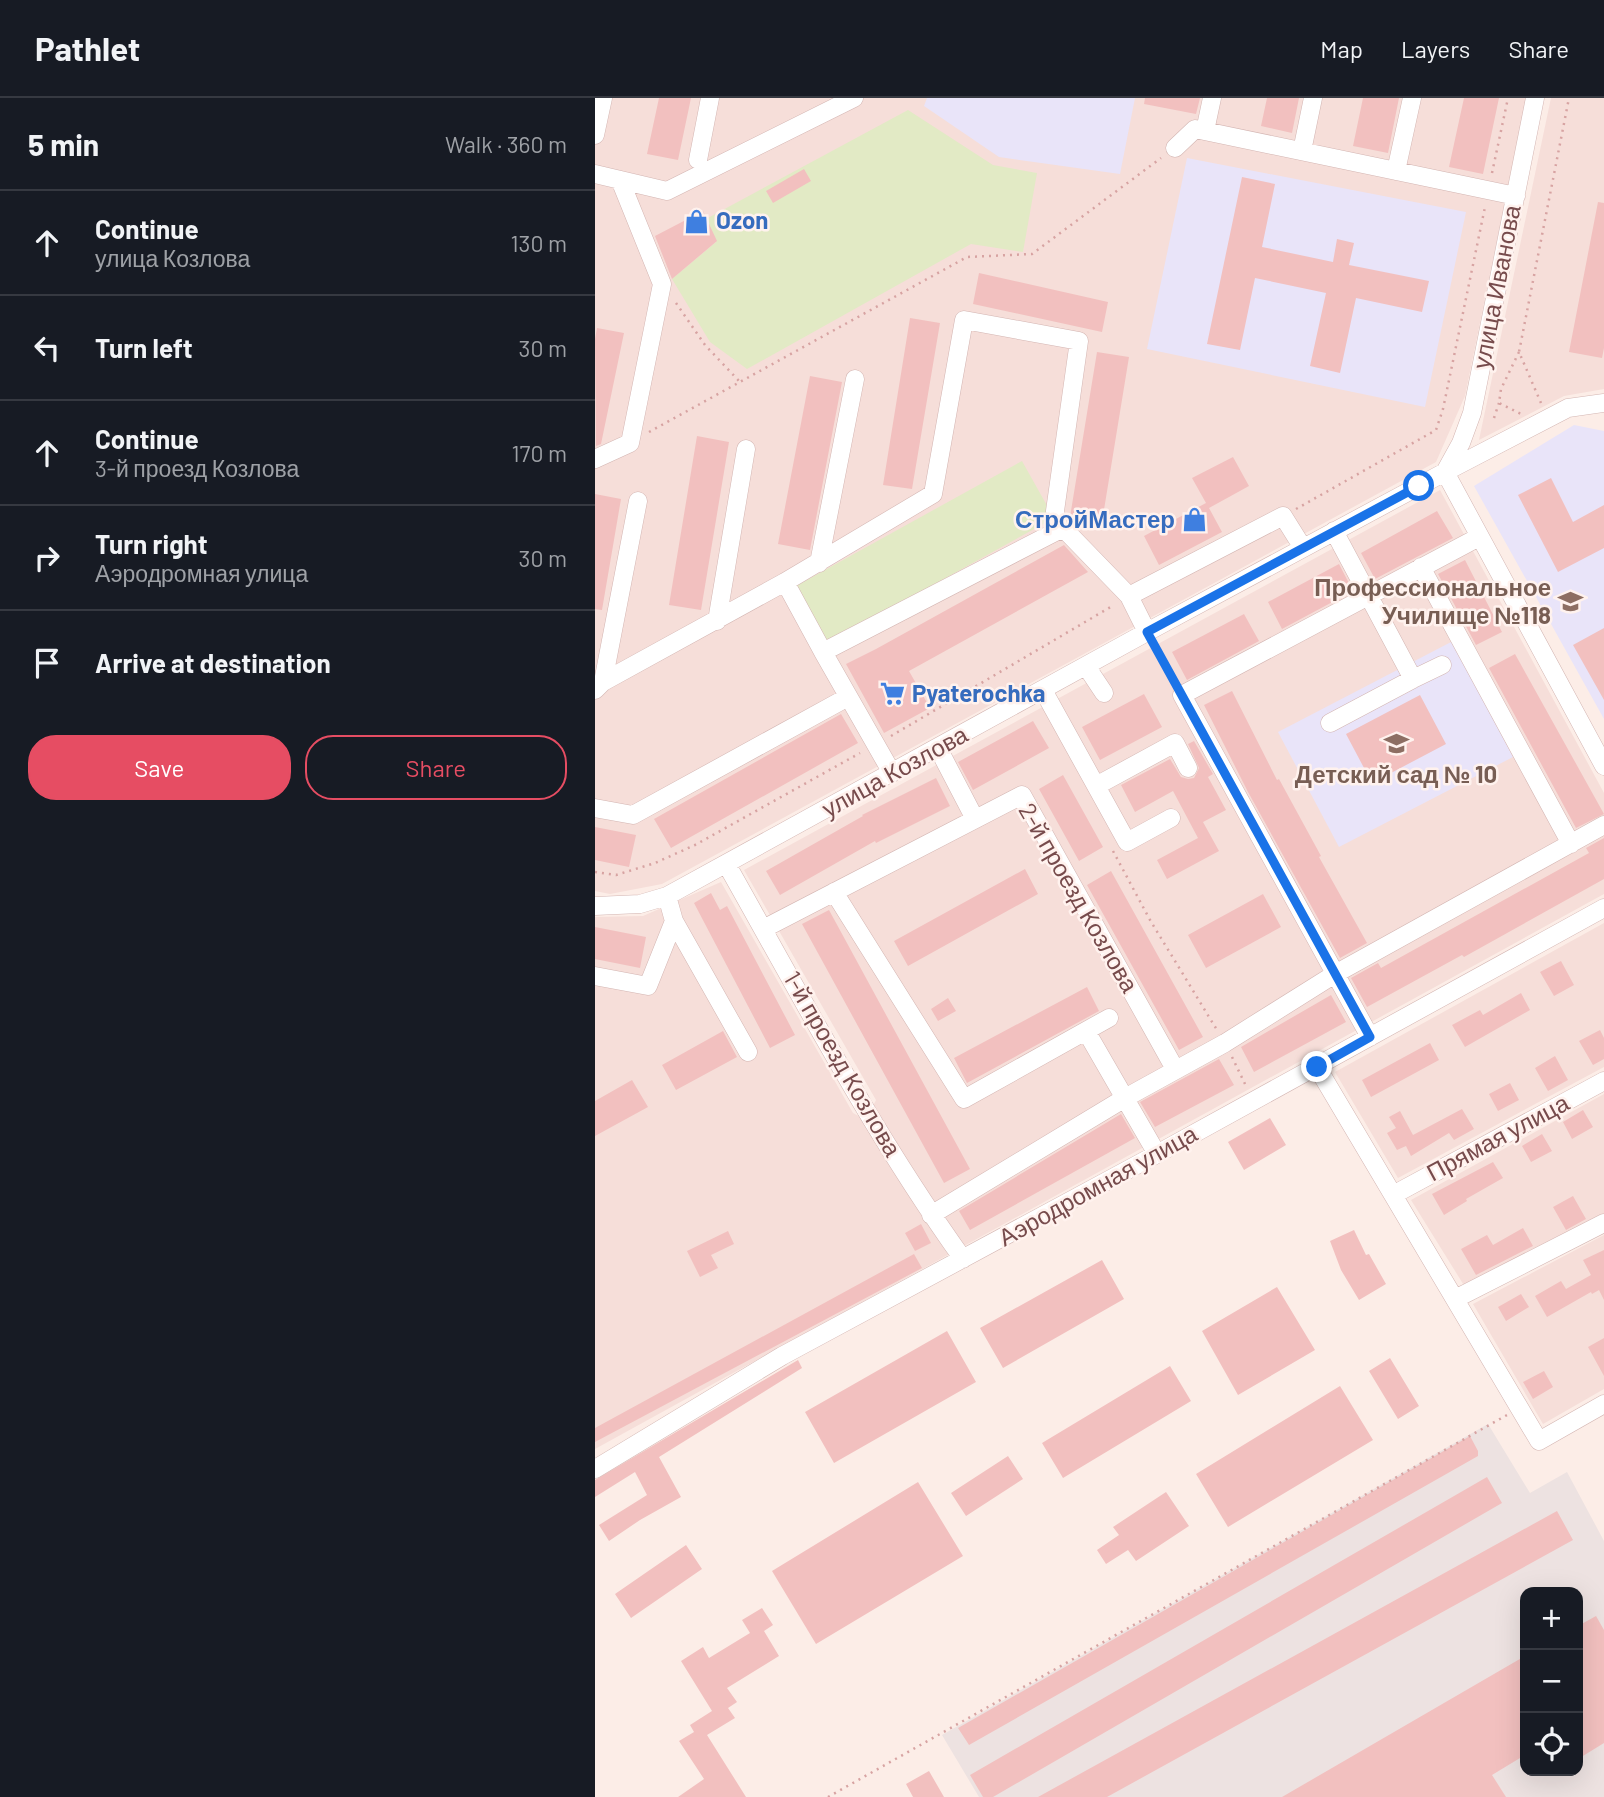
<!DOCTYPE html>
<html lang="en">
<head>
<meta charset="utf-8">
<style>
  :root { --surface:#171b24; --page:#242831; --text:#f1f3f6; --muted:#9ea1a6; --line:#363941; --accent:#e64d63 }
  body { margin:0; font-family:Barlow,sans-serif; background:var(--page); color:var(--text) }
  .controls { position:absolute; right:21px; bottom:21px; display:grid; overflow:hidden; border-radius:14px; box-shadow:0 7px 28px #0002 }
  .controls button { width:63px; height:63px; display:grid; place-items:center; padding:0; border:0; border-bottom:2px solid var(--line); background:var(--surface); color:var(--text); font:35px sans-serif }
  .stop { position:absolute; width:21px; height:21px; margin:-16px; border:5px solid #1a73e8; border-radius:50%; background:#fff }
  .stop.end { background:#1a73e8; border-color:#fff; box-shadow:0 2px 7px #0008 }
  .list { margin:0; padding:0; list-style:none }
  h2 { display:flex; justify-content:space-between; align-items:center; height:91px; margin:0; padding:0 28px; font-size:30px }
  h2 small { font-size:23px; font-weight:400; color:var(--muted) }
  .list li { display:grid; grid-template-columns:46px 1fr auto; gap:21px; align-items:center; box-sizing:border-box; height:105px; padding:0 28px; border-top:2px solid var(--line) }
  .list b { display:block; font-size:26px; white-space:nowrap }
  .list p { margin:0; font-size:23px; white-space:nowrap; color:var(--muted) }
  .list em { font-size:23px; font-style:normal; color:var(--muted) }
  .actions { display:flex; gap:14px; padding:21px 28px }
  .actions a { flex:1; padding:16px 0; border:2px solid var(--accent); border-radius:28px; text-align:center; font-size:24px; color:var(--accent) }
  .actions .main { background:var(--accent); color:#fff }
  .icon { flex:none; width:38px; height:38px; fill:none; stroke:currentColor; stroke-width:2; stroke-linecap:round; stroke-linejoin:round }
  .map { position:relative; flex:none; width:1009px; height:1699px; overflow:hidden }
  header { display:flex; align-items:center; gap:42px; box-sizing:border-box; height:98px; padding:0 35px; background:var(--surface); border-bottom:2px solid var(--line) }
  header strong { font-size:33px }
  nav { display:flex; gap:38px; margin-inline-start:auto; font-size:24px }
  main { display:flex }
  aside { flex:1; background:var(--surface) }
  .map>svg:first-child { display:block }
  .residential { fill:#f6ded9 }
  .industrial { fill:#ede2e1; fill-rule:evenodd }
  .education { fill:#e9e4f9 }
  .green { fill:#e2eac5 }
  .building { fill:#f2c0bf }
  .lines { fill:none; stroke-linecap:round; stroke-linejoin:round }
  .minor-casing { stroke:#d3b5b2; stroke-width:19 }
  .path { stroke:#d7a3a2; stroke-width:2.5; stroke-dasharray:2 5; stroke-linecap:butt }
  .minor { stroke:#fff; stroke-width:18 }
  .route { stroke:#1a73e8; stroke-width:9 }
  .labels { text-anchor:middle; stroke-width:5; stroke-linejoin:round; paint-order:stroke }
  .shop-label { font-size:24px; font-weight:bold; fill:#366cbe; stroke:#fff2ee; text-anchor:start }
  .street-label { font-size:24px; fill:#774b4c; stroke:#fff2ee }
  .education-label { font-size:24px; font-weight:bold; fill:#785e54; stroke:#fff2ee; text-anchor:end }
</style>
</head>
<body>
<header>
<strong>Pathlet</strong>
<nav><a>Map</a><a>Layers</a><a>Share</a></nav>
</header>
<main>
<aside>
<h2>5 min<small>Walk · 360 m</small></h2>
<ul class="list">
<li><svg class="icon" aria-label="ahead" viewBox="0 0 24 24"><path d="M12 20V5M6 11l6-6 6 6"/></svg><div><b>Continue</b><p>улица Козлова</p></div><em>130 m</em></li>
<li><svg class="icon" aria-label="left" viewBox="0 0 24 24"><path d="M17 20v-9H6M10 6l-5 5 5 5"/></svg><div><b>Turn left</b></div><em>30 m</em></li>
<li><svg class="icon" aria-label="ahead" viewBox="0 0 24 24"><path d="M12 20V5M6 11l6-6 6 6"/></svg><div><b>Continue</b><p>3-й проезд Козлова</p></div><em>170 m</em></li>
<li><svg class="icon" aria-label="right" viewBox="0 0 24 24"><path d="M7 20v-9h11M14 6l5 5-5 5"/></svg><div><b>Turn right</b><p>Аэродромная улица</p></div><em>30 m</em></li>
<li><svg class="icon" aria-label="arrive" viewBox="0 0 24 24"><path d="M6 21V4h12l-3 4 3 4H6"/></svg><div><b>Arrive at destination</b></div></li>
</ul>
<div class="actions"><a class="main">Save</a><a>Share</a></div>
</aside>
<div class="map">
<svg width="1009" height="1699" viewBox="0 0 1009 1699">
  <rect width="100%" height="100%" fill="#fcede7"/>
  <path class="residential" d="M0,0H931L870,298L841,364L67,786L15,796L0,793Z
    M956,0H1009V291L969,298L884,342Z
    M845,392L1009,695V796L0,1351V819L48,818L126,784L258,1015L271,1022L281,1002L149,772Z
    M1009,825V969L803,1080L740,974Z
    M1009,996V1117L870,1189L816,1102Z
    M1009,1137V1291L948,1326L878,1206Z"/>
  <path class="industrial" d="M893,1326L935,1395L972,1374L1009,1443V1699H384L347,1637ZM930,1494H983V1673H930Z"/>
  <path class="education" d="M332,0H540L525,76L404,59L329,8Z
    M592,60L871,114L830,309L552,251Z
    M979,327L1009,333V621L879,388Z
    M858,543L918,659L744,749L683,634Z"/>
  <path class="green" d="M313,12L398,67L442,75L428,154L376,146L152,271L115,244L77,181L121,144L111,121Z
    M427,363L459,420L233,545L201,488Z"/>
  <path class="building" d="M64,0H96L83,62L52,56Z
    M550,0H605L601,16L549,6Z
    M672,0H704L697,35L666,28Z
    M768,0H804L793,55L758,48Z
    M869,0H904L888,76L854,69Z
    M209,71L216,83L178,105L171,93Z
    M647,79L680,86L667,149L738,164L742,141L759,145L754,167L834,183L827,214L761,200L745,275L715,268L731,195L660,180L645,252L612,246Z
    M1003,104L1009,105V250L1007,260L974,254Z
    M108,113L122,143L77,181L60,138Z
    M384,175L513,204L507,234L378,206Z
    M315,220L345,225L317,391L288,387Z
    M2,230L29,235L6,346L1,348L0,241Z
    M502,254L534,259L507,424L475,419Z
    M215,278L247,284L215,452L183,446Z
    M102,338L134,344L106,512L74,507Z
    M638,359L654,388L614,410L627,434L564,467L549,438L611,405L597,380Z
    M956,380L978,424L1009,407V450L963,474L923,397Z
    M0,396L26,401L7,512L0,511Z
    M842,413L858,440L780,481L766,455Z
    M469,447L493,474L314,573L335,610L289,635L251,566L281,551Z
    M870,462L907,534L881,547L843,476Z
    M744,466L758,493L687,531L673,504Z
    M649,516L664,543L592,582L577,554Z
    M1009,530V602L978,547Z
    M920,556L1009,716L981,730L894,570Z
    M637,593L682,682L684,681L726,758L724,759L772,845L745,860L653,694L609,607Z
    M549,596L567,629L505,662L487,629Z
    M825,597L851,646L777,685L751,636Z
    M246,616L263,645L76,750L59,721Z
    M438,623L454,650L378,692L363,664Z
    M599,643L618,676L613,679L631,712L608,724L624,753L572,781L562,762L603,740L578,693L540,714L526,687L575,661L586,679L593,681L599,680L604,670L593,646Z
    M468,677L508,749L484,763L444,691Z
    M341,680L355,708L281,745L280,743L185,797L171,773L268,718L267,717Z
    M0,729L41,737L34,769L0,762Z
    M1009,740V781L869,859L867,857L772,909L756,880L783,865L786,870L994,755L991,750Z
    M430,771L443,796L313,868L299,843Z
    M516,773L608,939L584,952L492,787Z
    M116,795L125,812L132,808L200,937L175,950L99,805Z
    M668,796L686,829L611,870L593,837Z
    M234,812L375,1071L349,1085L207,826Z
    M0,829L51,839L45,870L0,861Z
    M966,863L979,887L959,898L945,874Z
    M492,889L504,913L372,985L359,960Z
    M926,895L935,912L870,949L857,927L885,912L888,917Z
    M736,897L751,924L659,974L646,949Z
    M353,900L361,913L343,923L336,911Z
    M1005,932L1009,940V961L998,967L984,943Z
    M128,933L142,959L81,992L67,967Z
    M835,945L844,962L776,999L767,982Z
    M960,958L973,982L953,993L940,970Z
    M624,961L639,987L560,1029L545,1004Z
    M37,982L53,1009L0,1038V1003Z
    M915,985L924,1002L903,1013L894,996Z
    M867,1011L879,1031L859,1042L854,1035L816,1058L811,1048L802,1052L792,1035L801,1030L794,1019L805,1013L818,1037Z
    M988,1012L998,1029L977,1041L968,1024Z
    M526,1016L540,1040L375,1132L364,1113Z
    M675,1020L691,1047L649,1072L633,1044Z
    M947,1036L957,1053L936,1064L927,1048Z
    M898,1064L908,1080L871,1101L872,1103L849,1117L837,1096Z
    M978,1098L991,1121L971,1132L958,1109Z
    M326,1126L336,1145L320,1153L310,1135Z
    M928,1130L938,1148L881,1177L866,1151L892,1137L898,1147Z
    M759,1132L771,1157L774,1156L791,1186L764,1202L746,1172L735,1143Z
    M133,1133L139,1146L116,1157L123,1170L105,1179L92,1153Z
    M1009,1152V1202L1004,1192L997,1196L996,1194L952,1219L940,1198L966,1183L971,1191L996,1177L988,1162Z
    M319,1156L327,1170L0,1344V1330Z
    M507,1162L529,1201L408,1270L385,1230Z
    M682,1189L720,1252L643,1297L607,1233Z
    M926,1196L934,1209L911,1223L903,1209Z
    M352,1233L381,1284L239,1365L210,1314Z
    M1009,1240V1278L993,1249Z
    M795,1260L824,1308L803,1321L774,1273Z
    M203,1262L207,1270L64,1359L86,1399L45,1422L14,1443L4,1427L52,1397L40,1374L0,1399V1382Z
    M575,1268L596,1303L468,1380L447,1345Z
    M949,1273L958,1289L938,1301L928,1284Z
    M745,1288L778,1342L633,1429L601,1376Z
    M875,1338L883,1353V1358L374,1647L363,1630Z
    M413,1358L428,1381L371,1418L356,1395Z
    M892,1379L907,1405L398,1699H388L375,1677Z
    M323,1384L368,1458L221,1546L177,1473Z
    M571,1394L594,1428L541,1463L533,1452L511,1466L502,1452L524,1437L518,1429Z
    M962,1413L978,1442L512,1699H443Z
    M91,1447L107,1471L36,1520L20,1496Z
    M167,1510L178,1527L169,1533L184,1558L132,1590L142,1604L133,1610L140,1620L112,1637L151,1699H83L109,1681L84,1643L99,1634L95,1627L117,1613L86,1563L108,1549L114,1560L155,1535L147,1522Z
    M1001,1518L1009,1532V1645L983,1661V1528Z
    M930,1558V1657L897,1677L911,1699H687Z
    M334,1673L349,1699H318L311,1686Z"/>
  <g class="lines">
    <defs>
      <path id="minor" d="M610,33L617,0
        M0,37L8,0
        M580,50L600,31L921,98
        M707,53L718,0
        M103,62L115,0
        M801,73L817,0
        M0,76L72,93L259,0
        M0,361L35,345L67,186L25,82
        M850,374L866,345L877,315L940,0
        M850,374L1009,668
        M224,465L260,281
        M826,469L976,746
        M534,498L688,418L708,450
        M122,523L151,351
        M228,554L190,484L338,396L369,222L484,243L460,413L464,432
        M491,568L509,595
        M818,581L847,567
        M8,584L43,403
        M0,592L8,584L190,484
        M448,592L532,744L576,720
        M735,625L818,581L739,433
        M343,650L380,721
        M297,675L228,554L464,432L472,434L534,498L552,534
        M501,688L580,645L593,670
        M0,710L38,717L253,599
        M132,767C207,900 279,1037 368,1161
        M239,794L369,1001L514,920
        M72,798L79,823L153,954
        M0,808L45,806L72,798L552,534L850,374L973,310L1009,305
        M168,831L427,697L580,971
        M0,878L53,888L79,823
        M491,933L562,1056
        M775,939L587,597L884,439
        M722,969L944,1343L1009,1306
        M798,1097L1009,983
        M336,1117L530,1000L630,945L740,876L1009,727
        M860,1201L1009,1125
        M0,1371L187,1258L562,1056L1009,810"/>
    </defs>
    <use href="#minor" class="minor-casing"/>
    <path class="path" d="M897,75L913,0
      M81,205L110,247L145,284
      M924,254L906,291L904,305L926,316
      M946,305L924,254L974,0
      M899,320L904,305
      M54,334L372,159L437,156L566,60
      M701,411L841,332L848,311L890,109
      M561,549L579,583
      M296,638L519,507
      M518,753L555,822L622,932
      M0,774L21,777L60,765L100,747L265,655
      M637,959L651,988
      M233,1699L912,1317"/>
    <use href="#minor" class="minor"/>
  </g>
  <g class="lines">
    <path class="route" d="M722,969L775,939L552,534L824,388"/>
  </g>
  <defs>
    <symbol id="shop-bare" viewBox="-9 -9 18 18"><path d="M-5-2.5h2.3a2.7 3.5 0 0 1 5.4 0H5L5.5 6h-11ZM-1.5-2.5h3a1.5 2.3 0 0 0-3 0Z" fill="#3f7fe0" stroke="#fff2ee" stroke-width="2.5" paint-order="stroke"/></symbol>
    <symbol id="university-bare" viewBox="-9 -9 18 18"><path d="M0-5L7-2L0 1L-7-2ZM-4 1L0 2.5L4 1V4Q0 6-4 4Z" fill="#8d6e63" stroke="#fff2ee" stroke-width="2.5" paint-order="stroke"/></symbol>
    <symbol id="supermarket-bare" viewBox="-9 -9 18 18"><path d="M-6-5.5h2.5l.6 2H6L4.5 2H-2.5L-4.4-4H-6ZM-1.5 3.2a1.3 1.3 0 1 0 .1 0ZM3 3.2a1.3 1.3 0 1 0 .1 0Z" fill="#3f7fe0" stroke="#fff2ee" stroke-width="2.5" paint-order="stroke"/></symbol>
    <symbol id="school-bare" viewBox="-9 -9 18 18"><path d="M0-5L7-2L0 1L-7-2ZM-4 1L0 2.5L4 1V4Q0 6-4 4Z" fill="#8d6e63" stroke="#fff2ee" stroke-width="2.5" paint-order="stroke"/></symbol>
  </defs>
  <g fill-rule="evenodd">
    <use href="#shop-bare" x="84" y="106" width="35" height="35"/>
    <use href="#shop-bare" x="582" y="404" width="35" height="35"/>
    <use href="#university-bare" x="958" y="486" width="35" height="35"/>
    <use href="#supermarket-bare" x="280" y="578" width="35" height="35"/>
    <use href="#school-bare" x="784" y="628" width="35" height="35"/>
  </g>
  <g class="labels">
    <g class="shop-label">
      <text x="121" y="131">Ozon</text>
      <text x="580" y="430" text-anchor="end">СтройМастер</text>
      <text x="317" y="604">Pyaterochka</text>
    </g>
    <g class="street-label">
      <text transform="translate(902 189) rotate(-79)" y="8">улица Иванова</text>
      <text transform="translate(300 674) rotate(-29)" y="8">улица Козлова</text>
      <text transform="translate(483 800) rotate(60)" y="8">2-й проезд Козлова</text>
      <text transform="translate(247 966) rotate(60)" y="8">1-й проезд Козлова</text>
      <text transform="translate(903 1040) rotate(-28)" y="8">Прямая улица</text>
      <text transform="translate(503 1088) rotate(-29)" y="8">Аэродромная улица</text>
    </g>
    <g class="education-label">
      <text x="956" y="498">Профессиональное<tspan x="956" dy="28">Училище №118</tspan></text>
      <text x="801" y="685" text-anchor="middle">Детский сад № 10</text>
    </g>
  </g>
</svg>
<div class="controls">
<button>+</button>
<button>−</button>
<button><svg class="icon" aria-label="locate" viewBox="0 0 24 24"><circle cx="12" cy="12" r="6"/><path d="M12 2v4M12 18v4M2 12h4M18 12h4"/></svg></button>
</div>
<div class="stop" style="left:824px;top:388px"></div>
<div class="stop end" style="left:722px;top:969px"></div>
</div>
</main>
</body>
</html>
